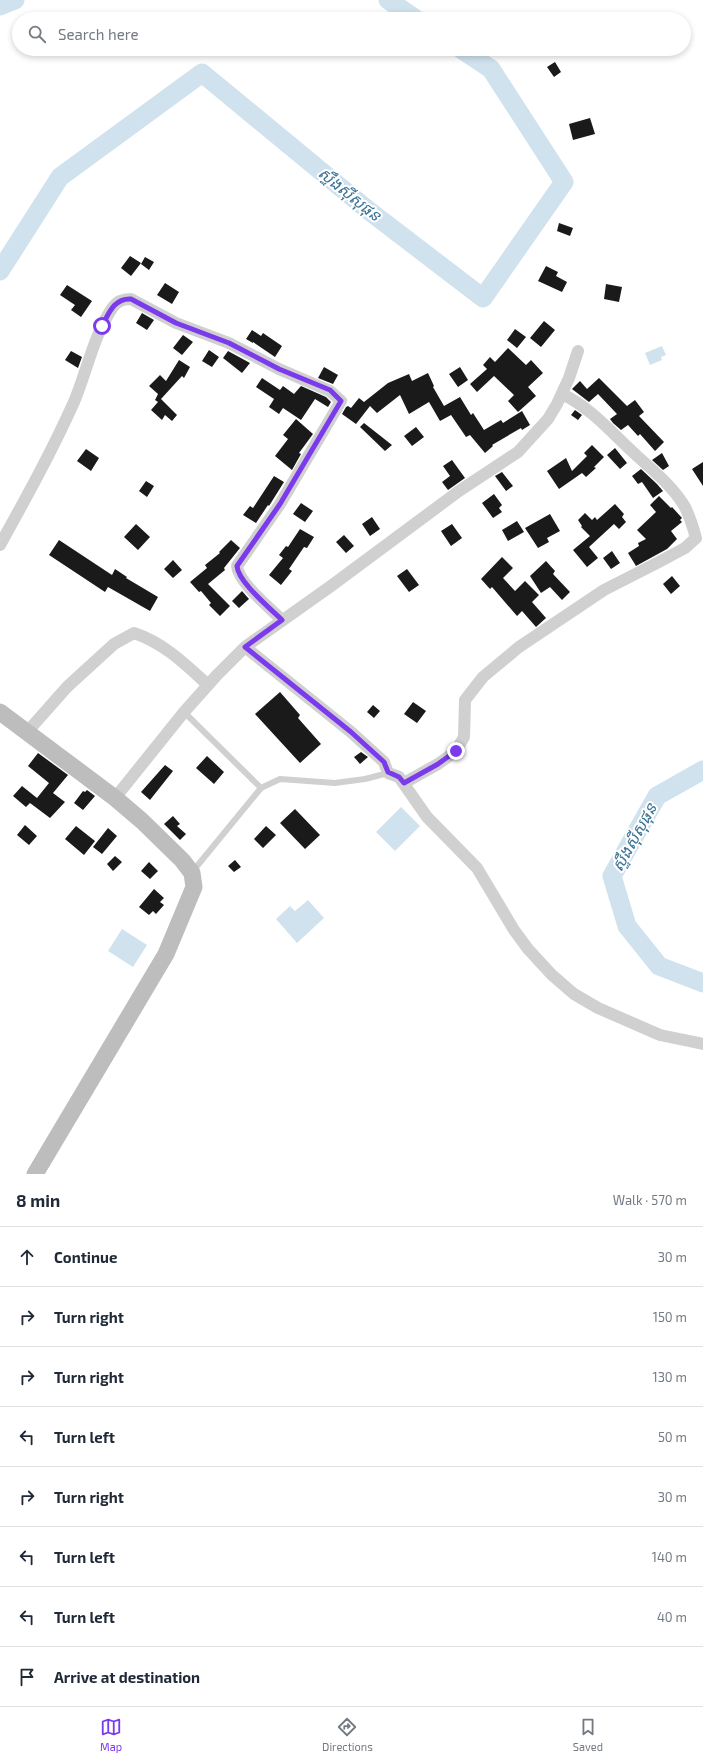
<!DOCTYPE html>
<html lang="en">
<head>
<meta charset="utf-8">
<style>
  :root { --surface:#fff; --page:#f6f6f7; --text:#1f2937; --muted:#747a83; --line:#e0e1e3; --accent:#7c3aed }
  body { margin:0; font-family:"Exo 2","Noto Sans Khmer",sans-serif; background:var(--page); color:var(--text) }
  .stop { position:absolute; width:12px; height:12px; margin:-9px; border:3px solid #7c3aed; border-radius:50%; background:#fff }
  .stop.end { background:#7c3aed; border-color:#fff; box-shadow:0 1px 4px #0008 }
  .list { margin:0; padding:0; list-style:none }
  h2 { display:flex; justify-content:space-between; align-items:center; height:52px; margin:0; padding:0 16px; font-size:17px }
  h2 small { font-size:13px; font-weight:400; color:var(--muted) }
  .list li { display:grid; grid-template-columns:26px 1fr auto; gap:12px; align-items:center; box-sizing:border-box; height:60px; padding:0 16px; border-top:1px solid var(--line) }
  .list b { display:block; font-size:15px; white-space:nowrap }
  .list em { font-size:13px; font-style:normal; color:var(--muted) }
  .icon { flex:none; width:22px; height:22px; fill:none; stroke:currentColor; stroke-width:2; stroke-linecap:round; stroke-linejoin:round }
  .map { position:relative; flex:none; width:703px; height:1174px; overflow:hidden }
  .search { position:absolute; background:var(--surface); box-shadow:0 2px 6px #0003; left:12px; right:12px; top:12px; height:44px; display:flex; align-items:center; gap:10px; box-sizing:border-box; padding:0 14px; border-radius:22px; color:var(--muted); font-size:15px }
  .sheet { height:532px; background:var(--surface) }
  nav { display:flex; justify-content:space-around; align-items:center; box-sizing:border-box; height:56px; border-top:1px solid var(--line); background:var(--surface); font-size:11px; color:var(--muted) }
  nav a { display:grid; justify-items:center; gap:2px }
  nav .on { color:var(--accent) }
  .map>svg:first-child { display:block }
  .water { fill:#cfe2ee }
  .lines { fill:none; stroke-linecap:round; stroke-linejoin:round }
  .river { stroke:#cfe2ee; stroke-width:19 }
  .building { fill:#1a1a1a }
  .lane { stroke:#d0d0d0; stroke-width:6 }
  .street { stroke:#d0d0d0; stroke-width:12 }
  .secondary { stroke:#bdbdbd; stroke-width:17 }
  .route { stroke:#7c3aed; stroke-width:5 }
  .labels { text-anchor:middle; stroke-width:4; stroke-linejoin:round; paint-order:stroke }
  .water-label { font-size:16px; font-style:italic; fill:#3f7597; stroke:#fff }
</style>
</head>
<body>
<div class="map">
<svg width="703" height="1174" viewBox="0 0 703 1174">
  <rect width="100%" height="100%" fill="#fff"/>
  <path class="water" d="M662,346L666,355L661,357L662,360L650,365L645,353Z
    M401,807L420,826L395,851L376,832Z
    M308,900L324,918L297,943L276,919L290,906L295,911Z
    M122,929L147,945L133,967L108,951Z"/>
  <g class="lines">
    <path class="river" d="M388,0L416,19
      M0,6L15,0
      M0,271L60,177L202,73L368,210L483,298L564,182L491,69L461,49
      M703,770L657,796L612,876L627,926L659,966L703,983"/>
  </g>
  <path class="building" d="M555,62L561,72L554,77L547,67Z
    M590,118L595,134L573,140L569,124Z
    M559,223L573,228L570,236L557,231Z
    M130,256L141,263L131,276L121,268Z
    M145,257L154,262L149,270L141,264Z
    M546,266L558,272L556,276L567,282L562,292L538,281Z
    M165,283L179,292L172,304L157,295Z
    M606,284L622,287L619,302L604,299Z
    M67,285L92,301L81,317L71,310L75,305L60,295Z
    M142,313L154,320L147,330L136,323Z
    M544,321L555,330L541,347L530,338Z
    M515,329L526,337L517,348L507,340Z
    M252,330L261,336L263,333L282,346L275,357L253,342V343L246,339Z
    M183,335L193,342L182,355L173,348Z
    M508,348L526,365L531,360L543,373L528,387L536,396L518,412L508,401L514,395L494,376L477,392L470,384L487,369L483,365L490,357L495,362Z
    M209,350L219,357L212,367L202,361Z
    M71,351L82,357L78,368L65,360Z
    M228,351L250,363L242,373L223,358Z
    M179,360L190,367L184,378L182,376L161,399L177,415L172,421L165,415L162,420L151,410L158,402L155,400L158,394L149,386L160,375L166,381Z
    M324,367L338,375L333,384L318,378Z
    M460,367L468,380L458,387L449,374Z
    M428,373L434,386L433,387L444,406L460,397L471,415L473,413L484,430L501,420L503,423L522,411L530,425L522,430L521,428L492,445L493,446L485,453L470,435L466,437L451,415L440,421L429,402L409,414L400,395L377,413L370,406L356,424L342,414L346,407L348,406L351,408L359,398L364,402L388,383L409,374L412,381Z
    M262,378L280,390L283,386L294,394L301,386L326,397L331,402L328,407L315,399L301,420L283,408L279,414L269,407L274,399L256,387Z
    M599,378L627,406L635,400L644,412L639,416L664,442L655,451L640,434L638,436L628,425L621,430L613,423L610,419L617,414L598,394L589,402L572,389L580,381L587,389Z
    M575,410L582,415L578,420L571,415Z
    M296,419L313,434L299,453L301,454L292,470L275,456L288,439L283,435Z
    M364,423L392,445L385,451L360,427Z
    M416,427L424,437L412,446L404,436Z
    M592,445L604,457L594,467L596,468L586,477L582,473L559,489L547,471L566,458L572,471L587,456L584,453Z
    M615,448L627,463L620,469L607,455Z
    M86,449L99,458L91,471L77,461Z
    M662,453L669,466L663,470L652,460Z
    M452,460L465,478L448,490L442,482L450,476L443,466Z
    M703,462V486L692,469Z
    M641,469L657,484L663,491L653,498L642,482L638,484L632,476Z
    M502,472L513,486L506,491L495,476Z
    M274,476L284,482L269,506L268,505L256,523L243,515L250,506L253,508Z
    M146,481L154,486L147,497L139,491Z
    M494,494L502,505L499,508L502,512L493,518L482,503Z
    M659,496L671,508L672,507L682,518L680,520L682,522L671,531L677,539L667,549L636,566L628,553L639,546L638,543L646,539L637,530L656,512L650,505Z
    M301,503L313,511L305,522L293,514Z
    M615,504L624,514L622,517L626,522L619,529L614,524L589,547L598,558L587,567L573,550L590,536L581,527L582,526L578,520L585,513L592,520L595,517L597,520Z
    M550,514L560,531L547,538L549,542L538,548L525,528Z
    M372,517L380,529L370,536L362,524Z
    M517,521L524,532L508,541L502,530Z
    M136,524L150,537L138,550L124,537Z
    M452,524L462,538L451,546L441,531Z
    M300,529L314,537L307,548L304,547L289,569L292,571L281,585L269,575L283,558L279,555L286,546L288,547Z
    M344,535L354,546L346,553L336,542Z
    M59,540L112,575L115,569L127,577L126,578L158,597L150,611L108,587L105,592L49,555Z
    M231,540L240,548L224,568L225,570L208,584L230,606L220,616L209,605L211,603L201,591L199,592L190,582L207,568L205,565L220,553L219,552Z
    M612,551L620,563L611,569L603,558Z
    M502,557L513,568L503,578L515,591L525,581L539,595L532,602L546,618L536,627L522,611L517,616L492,587L490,589L481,579Z
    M173,560L182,570L173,578L164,569Z
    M546,561L555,571L553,574L570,592L562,600L550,587L541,593L530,576Z
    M407,569L419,585L409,592L397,576Z
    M672,576L680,586L671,594L663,584Z
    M242,591L249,599L239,608L232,601Z
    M280,692L300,715L298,718L321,744L300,763L255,714Z
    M413,702L426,711L417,723L404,714Z
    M373,705L380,711L374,718L367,712Z
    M361,752L368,757L360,764L354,757Z
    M38,753L68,775L53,793L65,802L50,818L30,803L26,807L13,796L22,786L37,798L49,783L28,766Z
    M207,756L224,772L214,784L196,768Z
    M165,765L173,771L150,800L141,792Z
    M87,790L95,796L83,810L74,803L83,791L85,792Z
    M295,809L320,835L305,849L280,823Z
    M173,816L180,824L177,826L186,834L180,840L164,824Z
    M25,825L37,836L29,845L17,835Z
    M76,826L95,841L84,855L65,839Z
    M266,826L276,835L263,848L254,839Z
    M108,828L117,836L102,854L93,847Z
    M115,856L122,862L113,871L107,864Z
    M235,860L241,867L234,872L228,866Z
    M149,862L158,871L150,879L141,871Z
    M154,889L164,898L160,902L164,905L156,914L153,911L149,915L139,907Z"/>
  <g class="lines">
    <path class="lane" d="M184,712L261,788
      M193,871L261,788L280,779L335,783L365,779L388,773"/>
    <path class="street" d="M0,545C26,498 52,451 74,402C87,371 94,334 113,307C117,301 125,299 131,299L176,323L229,343L279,369L330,391L341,401L280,504L237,566C238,582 270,608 282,620
      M245,647L351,732L384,762L388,773L399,777L427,817L477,868L514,930L528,949L552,975L574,994L598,1008L660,1035L703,1044
      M28,731L67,687L114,644L134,633C164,643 185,664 208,685
      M404,783L438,764L456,751L464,737L465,700L483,677L519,647L604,590L657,563L685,548L696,538C693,527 690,517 685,507C673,486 652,470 635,454C612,433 590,407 562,394
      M115,798L184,712L217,675L245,647L331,586L459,491L518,452L548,419L557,404L569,378L578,351"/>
    <path class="secondary" d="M0,712L115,798L142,821L182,860L192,873L194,887L166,954L35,1174"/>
  </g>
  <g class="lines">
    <path class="route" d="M102,326C109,313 114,298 131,299L176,323L229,343L279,369L330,390L341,401L280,504L237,566C238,582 270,608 282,620L245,647L351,732L384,762L388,772L399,777L404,783L438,764L456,751"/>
  </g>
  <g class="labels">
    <g class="water-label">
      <text transform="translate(350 194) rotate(39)" y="6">ស្ទឹងស៊ីសុផុន</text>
      <text transform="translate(634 837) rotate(-61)" y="6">ស្ទឹងស៊ីសុផុន</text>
    </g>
  </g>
</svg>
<div class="stop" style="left:102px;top:326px"></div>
<div class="stop end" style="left:456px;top:751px"></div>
<div class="search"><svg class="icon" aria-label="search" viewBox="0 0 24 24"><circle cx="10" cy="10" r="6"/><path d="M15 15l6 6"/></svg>Search here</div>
</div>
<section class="sheet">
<h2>8 min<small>Walk · 570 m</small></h2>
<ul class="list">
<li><svg class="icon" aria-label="ahead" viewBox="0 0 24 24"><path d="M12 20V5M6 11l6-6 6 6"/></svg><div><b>Continue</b></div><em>30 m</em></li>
<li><svg class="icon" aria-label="right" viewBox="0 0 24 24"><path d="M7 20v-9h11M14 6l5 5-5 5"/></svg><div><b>Turn right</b></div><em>150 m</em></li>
<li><svg class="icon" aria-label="right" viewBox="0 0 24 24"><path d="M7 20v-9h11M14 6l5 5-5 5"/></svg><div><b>Turn right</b></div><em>130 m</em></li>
<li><svg class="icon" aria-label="left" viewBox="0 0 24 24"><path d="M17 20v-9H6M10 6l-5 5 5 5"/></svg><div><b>Turn left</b></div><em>50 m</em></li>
<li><svg class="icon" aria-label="right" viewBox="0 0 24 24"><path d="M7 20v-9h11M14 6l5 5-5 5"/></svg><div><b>Turn right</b></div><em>30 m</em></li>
<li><svg class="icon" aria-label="left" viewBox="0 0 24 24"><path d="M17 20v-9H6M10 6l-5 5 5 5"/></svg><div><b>Turn left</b></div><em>140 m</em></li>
<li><svg class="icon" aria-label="left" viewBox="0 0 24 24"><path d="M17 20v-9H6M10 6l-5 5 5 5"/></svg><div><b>Turn left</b></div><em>40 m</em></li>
<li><svg class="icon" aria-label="arrive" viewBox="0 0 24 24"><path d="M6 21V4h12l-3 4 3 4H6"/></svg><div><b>Arrive at destination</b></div></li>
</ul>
</section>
<nav>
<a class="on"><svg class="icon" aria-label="map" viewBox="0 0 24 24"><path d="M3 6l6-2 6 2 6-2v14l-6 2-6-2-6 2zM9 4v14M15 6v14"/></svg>Map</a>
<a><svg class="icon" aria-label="directions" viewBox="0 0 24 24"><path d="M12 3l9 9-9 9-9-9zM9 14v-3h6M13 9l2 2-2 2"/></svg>Directions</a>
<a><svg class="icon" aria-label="saved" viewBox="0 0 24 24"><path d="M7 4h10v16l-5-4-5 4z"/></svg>Saved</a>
</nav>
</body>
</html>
